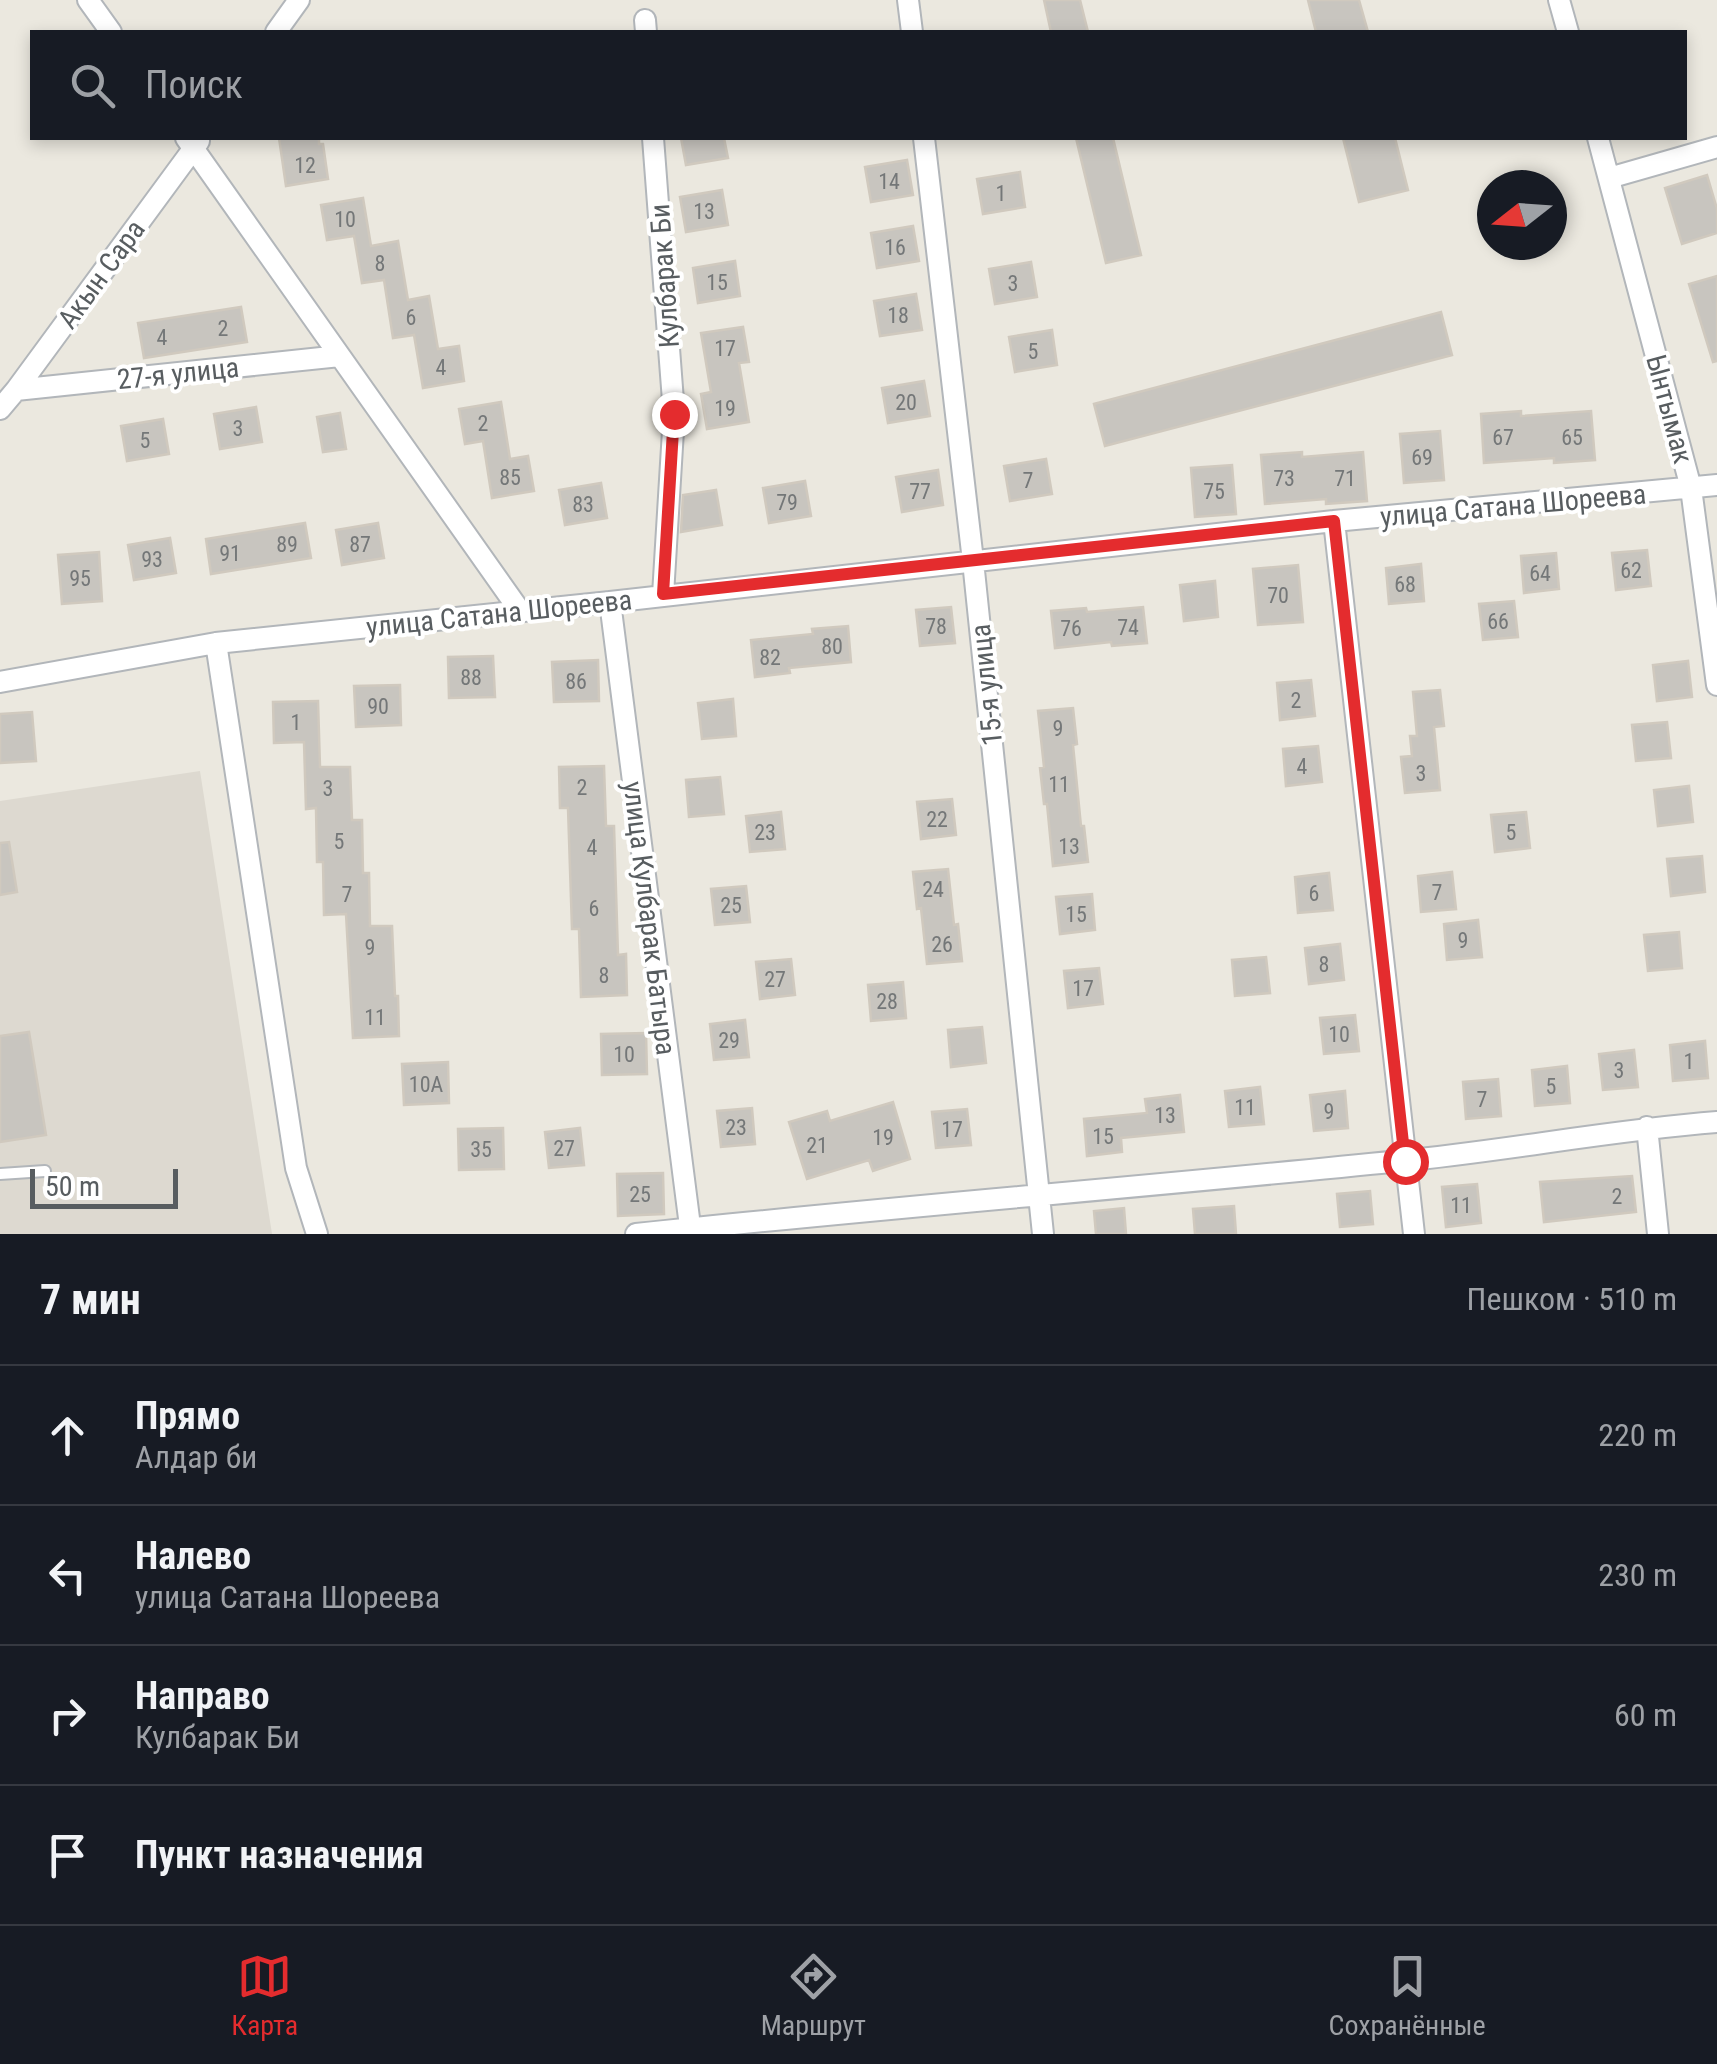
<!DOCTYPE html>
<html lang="ru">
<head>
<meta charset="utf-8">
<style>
  :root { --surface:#171b24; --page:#242831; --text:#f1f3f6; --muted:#9ea1a6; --line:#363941; --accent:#e42c2e }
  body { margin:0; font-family:"Roboto Condensed",sans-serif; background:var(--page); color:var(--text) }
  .compass { position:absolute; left:1477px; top:170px; width:90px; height:90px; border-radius:50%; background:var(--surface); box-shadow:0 5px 15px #0003; rotate:253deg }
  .scale { position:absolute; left:30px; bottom:25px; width:148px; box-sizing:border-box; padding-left:10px; border:5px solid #585d60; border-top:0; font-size:28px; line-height:35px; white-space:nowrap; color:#585d60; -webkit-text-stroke:8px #fff; paint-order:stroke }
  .stop { position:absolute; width:30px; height:30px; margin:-22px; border:8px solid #e42c2e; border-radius:50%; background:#fff }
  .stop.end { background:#e42c2e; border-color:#fff; box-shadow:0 2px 10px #0008 }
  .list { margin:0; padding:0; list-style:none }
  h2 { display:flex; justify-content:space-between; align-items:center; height:130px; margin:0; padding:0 40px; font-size:42px }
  h2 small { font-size:32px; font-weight:400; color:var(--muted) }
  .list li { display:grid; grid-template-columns:65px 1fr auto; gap:30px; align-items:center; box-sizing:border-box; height:140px; padding:0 40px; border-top:2px solid var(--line) }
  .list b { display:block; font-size:38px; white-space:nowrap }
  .list p { margin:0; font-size:32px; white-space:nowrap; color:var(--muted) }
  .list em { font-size:32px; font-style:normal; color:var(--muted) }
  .icon { flex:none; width:55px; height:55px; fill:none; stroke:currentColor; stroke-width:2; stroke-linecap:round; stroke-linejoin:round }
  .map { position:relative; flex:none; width:1717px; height:1234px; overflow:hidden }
  .search { position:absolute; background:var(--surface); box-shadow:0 5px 15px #0003; left:30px; right:30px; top:30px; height:110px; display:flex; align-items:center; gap:25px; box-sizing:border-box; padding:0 35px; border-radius:0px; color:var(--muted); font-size:38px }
  .sheet { height:690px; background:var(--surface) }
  nav { display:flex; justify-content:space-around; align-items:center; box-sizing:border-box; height:140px; border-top:2px solid var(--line); background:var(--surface); font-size:28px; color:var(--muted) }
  nav a { display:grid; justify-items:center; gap:5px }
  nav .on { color:var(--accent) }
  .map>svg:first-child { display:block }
  .education { fill:#ddd9d0 }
  .building { fill:#c8c5bf; stroke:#d0c9be; stroke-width:2.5 }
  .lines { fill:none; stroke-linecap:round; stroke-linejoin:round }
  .lane-casing { stroke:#b2b6ba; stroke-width:14 }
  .street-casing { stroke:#b2b6ba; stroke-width:24 }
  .lane { stroke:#fff; stroke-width:10 }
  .street { stroke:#fff; stroke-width:20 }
  .route { stroke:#e42c2e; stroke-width:12 }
  .labels { text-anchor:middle; stroke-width:8; stroke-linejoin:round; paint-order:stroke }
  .number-label { font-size:22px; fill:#747778 }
  .street-label { font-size:28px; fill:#585d60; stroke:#fff }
</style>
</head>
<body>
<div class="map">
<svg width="1717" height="1234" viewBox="0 0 1717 1234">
  <rect width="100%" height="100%" fill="#ebe8df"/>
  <path class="education" d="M200,771L272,1234H0V801Z"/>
  <path class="building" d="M1044,0H1080L1088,32H1051Z
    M1308,0H1359L1368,32H1316Z
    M279,138H319V144H323L328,179L286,186Z
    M681,138H724L728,158L686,165Z
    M1076,138H1113L1141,255L1106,263Z
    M1343,138H1395L1408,190L1359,202Z
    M907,160L913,195L871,202L865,167Z
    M1020,172L1025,207L983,214L977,179Z
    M1707,175L1717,209V233L1682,244L1665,188Z
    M722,190L728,225L686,232L680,197Z
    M363,198L371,246L398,241L408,300L429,296L438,349L459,346L464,381L423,388L414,335L393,338L384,280L362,283L354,236L327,240L321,205Z
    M913,226L919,261L877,268L871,233Z
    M735,261L740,296L698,303L693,268Z
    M1031,262L1037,297L995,304L989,269Z
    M1717,276V361L1713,362L1689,284Z
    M916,294L922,330L880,336L874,301Z
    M241,307L247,342L144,358L138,323Z
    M1441,312L1452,355L1105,446L1094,404Z
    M743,327L749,362L739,363L749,422L707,429L701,394L711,392L701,333Z
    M1052,330L1057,365L1015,372L1009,337Z
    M924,381L930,416L888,423L882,388Z
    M501,402L510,459L528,456L534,491L492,498L483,441L465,444L459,409Z
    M256,407L262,442L220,449L214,414Z
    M1521,411V416L1591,411L1595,460L1554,463V458L1484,463L1481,414Z
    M340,413L346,449L323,452L317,417Z
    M163,419L169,454L127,461L121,426Z
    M1440,431L1444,480L1404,483L1400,434Z
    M1302,452V457L1363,452L1367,501L1326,504V499L1265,504L1261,455Z
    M1046,459L1052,494L1010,501L1004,466Z
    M1232,465L1236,514L1195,517L1191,468Z
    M938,470L943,505L902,512L896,477Z
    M805,481L811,516L769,523L763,488Z
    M601,483L607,518L565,525L559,490Z
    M716,490L722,525L681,532L683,495Z
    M305,523L311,558L211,574L206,539Z
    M378,523L384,558L342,565L336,530Z
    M170,538L176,573L134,580L128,545Z
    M1647,550L1651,586L1616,590L1612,553Z
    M99,552L102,601L62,604L58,555Z
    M1556,553L1559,589L1524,593L1521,556Z
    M1421,564L1424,601L1389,604L1386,568Z
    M1298,565L1303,622L1258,625L1253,569Z
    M1215,581L1218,617L1184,621L1180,585Z
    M1514,601L1518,637L1483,640L1479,604Z
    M951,607L955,643L920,646L916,610Z
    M1143,607L1147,643L1112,646L1111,642L1055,648L1051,611L1086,608L1087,612Z
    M848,626L851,662L789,668L790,673L755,677L751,640L813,634L812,629Z
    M493,656L495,697L449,698L448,657Z
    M598,660L599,701L554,702L552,662Z
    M1688,661L1692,697L1657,701L1653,665Z
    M1311,680L1315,716L1280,720L1277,683Z
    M400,685L401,725L356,727L354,686Z
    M1440,690L1444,726L1434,727L1440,790L1405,793L1401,757L1412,756L1410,736H1417L1413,692Z
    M733,699L736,736L702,739L698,703Z
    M318,701L320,767H350L352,820H362L363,873H369L370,926H392L395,996H398L399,1036L353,1038L346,914L324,915L323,862H317L316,808L306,809L304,742L274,743L273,702Z
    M1073,708L1077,744L1073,745L1081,826H1084L1088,862L1053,866L1047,804H1044L1040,768L1044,767L1038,711Z
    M32,712L36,761L0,763V714Z
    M1667,722L1671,758L1636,761L1632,725Z
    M1318,746L1322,782L1286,786L1283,749Z
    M604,766L606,826H614L618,955L626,954L627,995L581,997L579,929H572L568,808H560L559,767Z
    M720,777L724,814L689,817L686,780Z
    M1689,786L1693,822L1658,826L1654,790Z
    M952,799L956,835L921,839L917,802Z
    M781,812L785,849L750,852L746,816Z
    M1526,812L1530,848L1495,852L1491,815Z
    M9,842L17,892L0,895V843Z
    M1702,856L1705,892L1671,896L1667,859Z
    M948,869L954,925L958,924L962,961L927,964L921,908L917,909L913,872Z
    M1452,872L1456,909L1421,912L1418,876Z
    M1329,873L1333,910L1298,913L1295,877Z
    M746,886L750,922L715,925L711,889Z
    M1092,894L1095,930L1060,934L1056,897Z
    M1478,920L1482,957L1447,960L1444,924Z
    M1679,932L1682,968L1648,971L1644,935Z
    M1340,944L1344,980L1309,984L1305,948Z
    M1266,957L1270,993L1235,996L1232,960Z
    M791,959L795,995L760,999L756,962Z
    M1099,968L1103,1004L1068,1008L1064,971Z
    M903,982L906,1018L871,1021L868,985Z
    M1355,1015L1359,1051L1324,1054L1320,1018Z
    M745,1020L749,1057L714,1060L710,1024Z
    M982,1027L986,1063L951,1067L948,1030Z
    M29,1032L46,1135L0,1142V1036Z
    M646,1033L647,1074L602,1075L601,1034Z
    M1705,1041L1708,1078L1673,1081L1670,1045Z
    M1634,1050L1638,1087L1603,1090L1599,1054Z
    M448,1062L449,1103L404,1105L402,1064Z
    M1567,1066L1570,1103L1535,1106L1532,1070Z
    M1498,1079L1501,1116L1466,1119L1463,1082Z
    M1260,1087L1264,1124L1229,1127L1225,1091Z
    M1345,1091L1348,1128L1314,1131L1310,1095Z
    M1180,1095L1184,1132L1121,1138L1122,1152L1087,1156L1084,1119L1147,1113L1145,1099Z
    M893,1102L910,1159L873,1171L869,1160L807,1179L789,1122L827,1111L830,1121Z
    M752,1108L755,1144L721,1147L717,1111Z
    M967,1109L971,1145L936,1148L932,1112Z
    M503,1128L504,1169L459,1170L458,1129Z
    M580,1128L584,1165L549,1168L545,1132Z
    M663,1173L664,1214L618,1216L617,1174Z
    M1632,1176L1636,1212L1544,1222L1540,1182Z
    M1477,1184L1481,1223L1446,1227L1442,1187Z
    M1370,1191L1373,1224L1340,1227L1337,1194Z
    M1234,1206L1236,1234H1195L1193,1209Z
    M1124,1208L1126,1234H1096L1094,1211Z"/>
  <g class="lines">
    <defs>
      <path id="lane" d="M0,1174L45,1171"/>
      <path id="street" d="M88,0L111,32
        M908,0L912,32
        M1559,0L1568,32
        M645,20L646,32
        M276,32L299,0
        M186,138L520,611
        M653,138L674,414L663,595
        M924,138L973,561L1043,1234
        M1598,138L1691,488L1717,685
        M1609,178L1717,147
        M16,390L340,356
        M0,409L16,390L199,141
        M1334,521L1414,1234
        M610,602L691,1234
        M216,643L296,1168L317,1234
        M0,682L216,643L610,602L1334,521L1717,485
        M1647,1127L1658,1234
        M636,1234C890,1207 1146,1187 1400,1161C1506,1151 1611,1130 1717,1122"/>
    </defs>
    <use href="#lane" class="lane-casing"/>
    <use href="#street" class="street-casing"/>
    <use href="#lane" class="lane"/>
    <use href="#street" class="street"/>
  </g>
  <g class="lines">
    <path class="route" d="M674,414L663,594L1334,521L1405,1161"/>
  </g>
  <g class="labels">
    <g class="number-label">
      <text x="305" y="173">12</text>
      <text x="889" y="189">14</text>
      <text x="1001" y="201">1</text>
      <text x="704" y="219">13</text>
      <text x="345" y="227">10</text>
      <text x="895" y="255">16</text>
      <text x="380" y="271">8</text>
      <text x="717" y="290">15</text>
      <text x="1013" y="291">3</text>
      <text x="898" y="323">18</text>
      <text x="411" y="325">6</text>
      <text x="223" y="336">2</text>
      <text x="162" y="345">4</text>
      <text x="725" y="356">17</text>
      <text x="1033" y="359">5</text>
      <text x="441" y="375">4</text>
      <text x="906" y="410">20</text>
      <text x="725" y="416">19</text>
      <text x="483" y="431">2</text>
      <text x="238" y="436">3</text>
      <text x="1503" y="445">67</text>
      <text x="1572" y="445">65</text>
      <text x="145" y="448">5</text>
      <text x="1422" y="465">69</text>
      <text x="510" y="485">85</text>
      <text x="1284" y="486">73</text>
      <text x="1345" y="486">71</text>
      <text x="1028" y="488">7</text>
      <text x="920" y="499">77</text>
      <text x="1214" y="499">75</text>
      <text x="787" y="510">79</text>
      <text x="583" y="512">83</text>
      <text x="287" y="552">89</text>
      <text x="360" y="552">87</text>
      <text x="230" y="561">91</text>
      <text x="152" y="567">93</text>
      <text x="1631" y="578">62</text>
      <text x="1540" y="581">64</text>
      <text x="80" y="586">95</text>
      <text x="1405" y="592">68</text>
      <text x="1278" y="603">70</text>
      <text x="1498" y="629">66</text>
      <text x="936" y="634">78</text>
      <text x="1128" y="635">74</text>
      <text x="1071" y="636">76</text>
      <text x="832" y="654">80</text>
      <text x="770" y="665">82</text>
      <text x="471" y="685">88</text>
      <text x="576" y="689">86</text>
      <text x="1296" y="708">2</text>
      <text x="378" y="714">90</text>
      <text x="296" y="730">1</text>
      <text x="1058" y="736">9</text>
      <text x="1302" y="774">4</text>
      <text x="1421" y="781">3</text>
      <text x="1059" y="792">11</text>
      <text x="582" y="795">2</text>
      <text x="328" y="796">3</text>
      <text x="937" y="827">22</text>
      <text x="765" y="840">23</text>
      <text x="1511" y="840">5</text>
      <text x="339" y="849">5</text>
      <text x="1069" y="854">13</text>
      <text x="592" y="855">4</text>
      <text x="933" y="897">24</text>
      <text x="1437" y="900">7</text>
      <text x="1314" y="901">6</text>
      <text x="347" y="902">7</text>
      <text x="731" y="913">25</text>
      <text x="594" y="916">6</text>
      <text x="1076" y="922">15</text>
      <text x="1463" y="948">9</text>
      <text x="942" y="952">26</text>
      <text x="370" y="955">9</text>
      <text x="1324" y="972">8</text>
      <text x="604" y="983">8</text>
      <text x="775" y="987">27</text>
      <text x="1083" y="996">17</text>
      <text x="887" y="1009">28</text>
      <text x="375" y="1025">11</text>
      <text x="1339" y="1042">10</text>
      <text x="729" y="1048">29</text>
      <text x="624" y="1062">10</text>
      <text x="1689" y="1069">1</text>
      <text x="1619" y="1078">3</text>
      <text x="426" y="1092">10А</text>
      <text x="1551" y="1094">5</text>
      <text x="1482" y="1107">7</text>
      <text x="1245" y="1115">11</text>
      <text x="1329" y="1119">9</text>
      <text x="1165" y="1123">13</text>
      <text x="736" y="1135">23</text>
      <text x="952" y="1137">17</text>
      <text x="1103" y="1144">15</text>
      <text x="883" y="1145">19</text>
      <text x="817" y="1153">21</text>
      <text x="564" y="1156">27</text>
      <text x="481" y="1157">35</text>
      <text x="640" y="1202">25</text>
      <text x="1617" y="1204">2</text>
      <text x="1461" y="1213">11</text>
    </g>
    <g class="street-label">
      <text transform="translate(101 274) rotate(-54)" y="10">Акын Сара</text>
      <text transform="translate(664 276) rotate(-94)" y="10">Кулбарак Би</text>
      <text transform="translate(178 373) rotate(-6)" y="10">27-я улица</text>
      <text transform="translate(1670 409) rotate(75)" y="10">Ынтымак</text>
      <text transform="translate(1513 505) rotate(-5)" y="10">улица Сатана Шореева</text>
      <text transform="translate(499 613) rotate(-6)" y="10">улица Сатана Шореева</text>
      <text transform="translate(986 685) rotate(-96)" y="10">15-я улица</text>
      <text transform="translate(650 918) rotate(83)" y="10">улица Кулбарак Батыра</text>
    </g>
  </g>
</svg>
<svg class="compass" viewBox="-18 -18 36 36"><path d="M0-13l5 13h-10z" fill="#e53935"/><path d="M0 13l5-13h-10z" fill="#9ea1a6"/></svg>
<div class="scale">50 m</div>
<div class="stop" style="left:1405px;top:1161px"></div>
<div class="stop end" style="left:674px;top:414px"></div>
<div class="search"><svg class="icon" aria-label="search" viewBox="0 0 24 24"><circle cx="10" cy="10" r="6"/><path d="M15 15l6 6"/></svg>Поиск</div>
</div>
<section class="sheet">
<h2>7 мин<small>Пешком · 510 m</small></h2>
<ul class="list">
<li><svg class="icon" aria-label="ahead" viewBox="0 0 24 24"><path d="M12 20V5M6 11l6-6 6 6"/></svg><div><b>Прямо</b><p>Алдар би</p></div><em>220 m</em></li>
<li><svg class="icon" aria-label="left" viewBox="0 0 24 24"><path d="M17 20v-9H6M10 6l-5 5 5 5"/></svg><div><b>Налево</b><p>улица Сатана Шореева</p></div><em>230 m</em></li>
<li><svg class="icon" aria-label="right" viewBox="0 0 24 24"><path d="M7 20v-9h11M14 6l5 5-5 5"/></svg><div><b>Направо</b><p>Кулбарак Би</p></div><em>60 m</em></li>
<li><svg class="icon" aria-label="arrive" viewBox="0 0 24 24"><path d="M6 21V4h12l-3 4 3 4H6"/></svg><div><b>Пункт назначения</b></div></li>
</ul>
</section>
<nav>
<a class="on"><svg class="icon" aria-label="map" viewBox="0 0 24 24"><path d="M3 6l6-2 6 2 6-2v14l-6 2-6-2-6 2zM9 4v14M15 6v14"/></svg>Карта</a>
<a><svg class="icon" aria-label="directions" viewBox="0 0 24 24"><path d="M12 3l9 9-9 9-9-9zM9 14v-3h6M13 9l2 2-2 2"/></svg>Маршрут</a>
<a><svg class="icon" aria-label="saved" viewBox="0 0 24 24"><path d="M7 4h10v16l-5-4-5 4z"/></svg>Сохранённые</a>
</nav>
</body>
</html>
